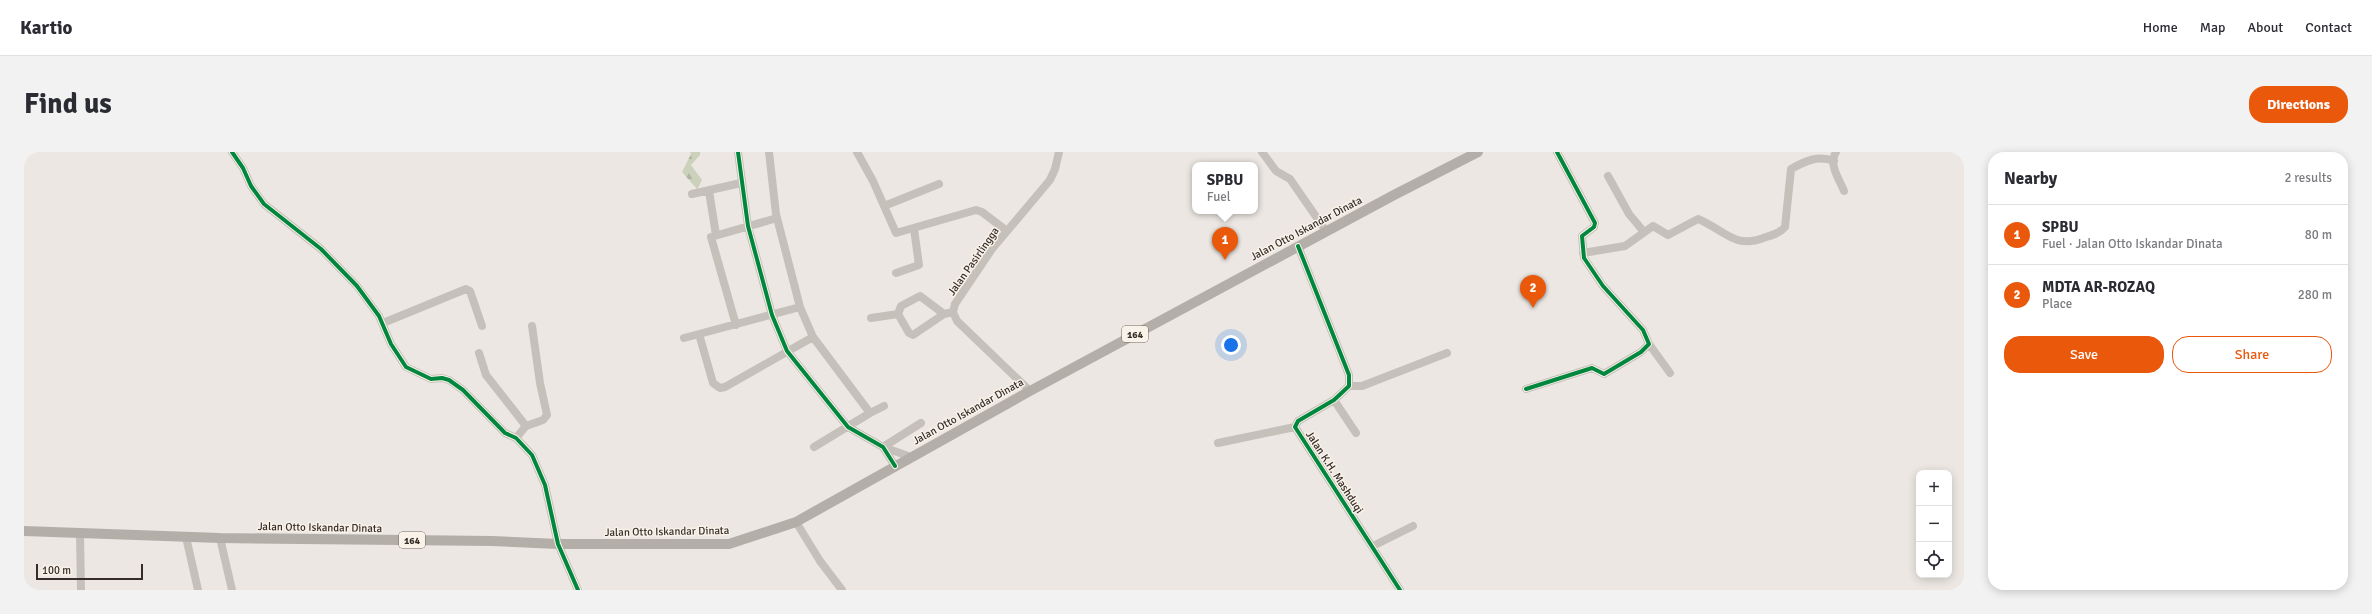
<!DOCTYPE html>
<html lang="en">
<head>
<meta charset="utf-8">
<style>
  :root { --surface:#fff; --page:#f2f2f3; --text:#2b2b33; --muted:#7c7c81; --line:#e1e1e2; --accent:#ea580c }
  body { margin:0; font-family:Signika,sans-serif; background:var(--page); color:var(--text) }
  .controls { position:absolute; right:12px; bottom:12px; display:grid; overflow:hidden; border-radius:8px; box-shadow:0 2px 10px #0003 }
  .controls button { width:36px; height:36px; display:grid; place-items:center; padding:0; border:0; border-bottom:1px solid var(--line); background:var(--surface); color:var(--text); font:20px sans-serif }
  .scale { position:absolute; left:12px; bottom:10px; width:107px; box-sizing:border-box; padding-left:4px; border:2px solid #362d29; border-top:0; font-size:11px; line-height:14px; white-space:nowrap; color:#362d29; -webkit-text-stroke:3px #f9f2e9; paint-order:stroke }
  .you { position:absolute; left:1207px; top:193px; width:14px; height:14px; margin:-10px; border:3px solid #fff; border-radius:50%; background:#1a73e8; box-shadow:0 0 0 6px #1a73e833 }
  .badge { display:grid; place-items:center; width:26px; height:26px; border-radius:50%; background:var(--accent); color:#fff; font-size:13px; font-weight:700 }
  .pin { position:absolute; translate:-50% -33px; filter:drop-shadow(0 1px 2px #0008) }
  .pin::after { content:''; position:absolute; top:21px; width:14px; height:12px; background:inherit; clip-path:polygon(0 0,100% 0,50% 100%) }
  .popup { position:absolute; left:1168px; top:10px; width:66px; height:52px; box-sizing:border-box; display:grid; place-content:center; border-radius:8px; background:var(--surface); filter:drop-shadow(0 1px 3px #0005); font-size:13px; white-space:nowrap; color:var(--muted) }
  .popup b { font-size:15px; color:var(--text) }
  .popup::after { content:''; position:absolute; left:50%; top:100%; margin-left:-8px; border:8px solid transparent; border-top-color:var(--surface) }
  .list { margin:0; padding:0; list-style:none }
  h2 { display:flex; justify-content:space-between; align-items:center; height:52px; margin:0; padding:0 16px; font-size:17px }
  h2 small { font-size:13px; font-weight:400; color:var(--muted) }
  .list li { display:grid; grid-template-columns:26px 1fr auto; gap:12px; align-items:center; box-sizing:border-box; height:60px; padding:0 16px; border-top:1px solid var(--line) }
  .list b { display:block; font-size:15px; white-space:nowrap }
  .list p { margin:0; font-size:13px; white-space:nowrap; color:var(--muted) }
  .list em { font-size:13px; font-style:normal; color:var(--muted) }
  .actions { display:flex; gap:8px; padding:12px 16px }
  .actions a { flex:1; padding:9px 0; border:1px solid var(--accent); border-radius:16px; text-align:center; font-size:14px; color:var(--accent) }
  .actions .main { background:var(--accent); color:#fff }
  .icon { flex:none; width:22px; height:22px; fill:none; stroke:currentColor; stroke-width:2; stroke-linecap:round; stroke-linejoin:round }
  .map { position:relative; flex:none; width:1940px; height:438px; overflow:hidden; border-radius:16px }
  header { display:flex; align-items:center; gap:24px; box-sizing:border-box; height:56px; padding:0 20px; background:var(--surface); border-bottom:1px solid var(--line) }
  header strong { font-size:19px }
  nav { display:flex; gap:22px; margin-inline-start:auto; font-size:14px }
  .intro { display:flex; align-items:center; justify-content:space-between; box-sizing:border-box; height:96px; padding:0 24px }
  h1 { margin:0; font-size:28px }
  .button { padding:10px 18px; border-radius:16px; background:var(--accent); color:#fff; font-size:14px; font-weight:700 }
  main { display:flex; gap:24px; padding:0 24px }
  aside { flex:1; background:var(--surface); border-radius:16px; box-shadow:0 2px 10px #0003 }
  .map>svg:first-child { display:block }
  .forest { fill:url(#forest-firs) }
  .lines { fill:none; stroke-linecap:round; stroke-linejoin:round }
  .minor { stroke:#c6c0ba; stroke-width:8 }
  .major { stroke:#b4aea9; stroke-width:10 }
  .cycleway-casing { stroke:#f9f2e9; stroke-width:6 }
  .cycleway { stroke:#00873e; stroke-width:4 }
  .labels { text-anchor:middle; stroke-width:3; stroke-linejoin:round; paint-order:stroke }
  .shield { fill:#f9f2e9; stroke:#706863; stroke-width:1 }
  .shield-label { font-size:10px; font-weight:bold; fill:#362d29 }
  .street-label { font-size:11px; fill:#362d29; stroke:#f9f2e9 }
</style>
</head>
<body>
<header>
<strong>Kartio</strong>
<nav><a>Home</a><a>Map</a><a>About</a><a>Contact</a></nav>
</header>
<div class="intro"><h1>Find us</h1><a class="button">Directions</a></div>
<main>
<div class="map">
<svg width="1940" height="438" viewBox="0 0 1940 438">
  <defs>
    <pattern id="forest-firs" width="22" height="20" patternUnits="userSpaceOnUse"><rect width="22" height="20" fill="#ccd1bc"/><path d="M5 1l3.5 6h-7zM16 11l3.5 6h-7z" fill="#b0b4a2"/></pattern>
  </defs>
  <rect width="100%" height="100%" fill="#ece7e2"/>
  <path class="forest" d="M666,0H676V3L667,13L678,28L673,37L658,20L667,2Z"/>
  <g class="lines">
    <path class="minor" d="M208,0L219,16L227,34L240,52L297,97L333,134L355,164L367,192L382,215L407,227L418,226L425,228L439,238L481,281L492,286L508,303L521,333L534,392L554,438
      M714,0L724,74L748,163L763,199L824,275L859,295L871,314
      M745,0L752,62L776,155L789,185L846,261L790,295
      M833,0L849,29L872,81L952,58L958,60L983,79
      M1238,0L1252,19L1266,27L1302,79
      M1812,0C1804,13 1816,28 1820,39
      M1584,24L1605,62L1620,80
      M685,39L692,83
      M668,42L717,31
      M860,54L915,32
      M1274,94L1325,223V234L1310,248L1274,269L1271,275L1376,438
      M1559,101L1601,94L1629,74L1644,83L1674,67C1701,78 1710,98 1742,85C1749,83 1756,81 1761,75L1767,17C1781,9 1794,3 1810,9
      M872,121L895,113L890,77
      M920,162L896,144L877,154L874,162L885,181L889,183L920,162L929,160
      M847,166L874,162
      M359,171L442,137L446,139L458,174
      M712,173L687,85L753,66
      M675,182L689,231L696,236L701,235L789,185
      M660,186L776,155
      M1625,192L1646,221
      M455,201L462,223L502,274
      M1325,234H1338L1423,201
      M1502,237L1568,216L1580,222L1617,200L1625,192L1619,178L1579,134L1560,106L1558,84L1570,75L1571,71L1533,0
      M1006,239L933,169L929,160L931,152L968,97L1026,28L1031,17L1035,0
      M1310,248L1332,281
      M846,261L860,254
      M492,286L502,274L519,268L523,263L516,231L508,174
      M1194,291L1271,275
      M859,295L897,271
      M859,295L887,305
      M772,370L796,409L818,438
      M56,381L57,438
      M162,385L174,438
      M196,386L208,438
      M1349,394L1389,374"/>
    <path class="major" d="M0,379L196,386L468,389L534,392H705L772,370L1006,239L1370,43L1454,0"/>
    <defs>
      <path id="cycleway" d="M208,0L219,16L227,34L240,52L297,97L333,134L355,164L367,192L382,215L407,227L418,226L425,228L439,238L481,281L492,286L508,303L521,333L534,392L554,438
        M714,0L724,74L748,163L763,199L824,275L859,295L871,314
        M1274,94L1325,223V234L1310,248L1274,269L1271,275L1376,438
        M1502,237L1568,216L1580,222L1617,200L1625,192L1619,178L1579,134L1560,106L1558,84L1570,75L1571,71L1533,0"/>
    </defs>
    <use href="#cycleway" class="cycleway-casing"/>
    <use href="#cycleway" class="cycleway"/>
  </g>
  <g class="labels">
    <g class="shield">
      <rect x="1098" y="174" width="26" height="16" rx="3"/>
      <rect x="375" y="380" width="26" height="16" rx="3"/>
    </g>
    <g class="shield-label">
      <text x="1111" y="186">164</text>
      <text x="388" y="392">164</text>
    </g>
    <g class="street-label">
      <text transform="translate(1282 76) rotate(-28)" y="4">Jalan Otto Iskandar Dinata</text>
      <text transform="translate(949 109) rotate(-55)" y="4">Jalan Pasirlingga</text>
      <text transform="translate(944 259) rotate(-29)" y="4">Jalan Otto Iskandar Dinata</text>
      <text transform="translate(1311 320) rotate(57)" y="4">Jalan K.H. Mashduqi</text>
      <text transform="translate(296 375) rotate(1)" y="4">Jalan Otto Iskandar Dinata</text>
      <text transform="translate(643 379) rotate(-1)" y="4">Jalan Otto Iskandar Dinata</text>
    </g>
  </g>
</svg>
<div class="controls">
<button>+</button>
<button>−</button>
<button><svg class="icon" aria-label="locate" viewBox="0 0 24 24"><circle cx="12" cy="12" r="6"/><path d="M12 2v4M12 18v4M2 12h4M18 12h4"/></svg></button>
</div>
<div class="scale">100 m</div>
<div class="you"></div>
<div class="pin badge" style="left:1201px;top:108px">1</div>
<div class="popup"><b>SPBU</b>Fuel</div>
<div class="pin badge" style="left:1509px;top:156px">2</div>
</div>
<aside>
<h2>Nearby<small>2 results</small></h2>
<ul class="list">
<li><span class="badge">1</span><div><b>SPBU</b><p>Fuel · Jalan Otto Iskandar Dinata</p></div><em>80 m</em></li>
<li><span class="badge">2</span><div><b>MDTA AR-ROZAQ</b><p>Place</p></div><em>280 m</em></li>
</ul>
<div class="actions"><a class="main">Save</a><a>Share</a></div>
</aside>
</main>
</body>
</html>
